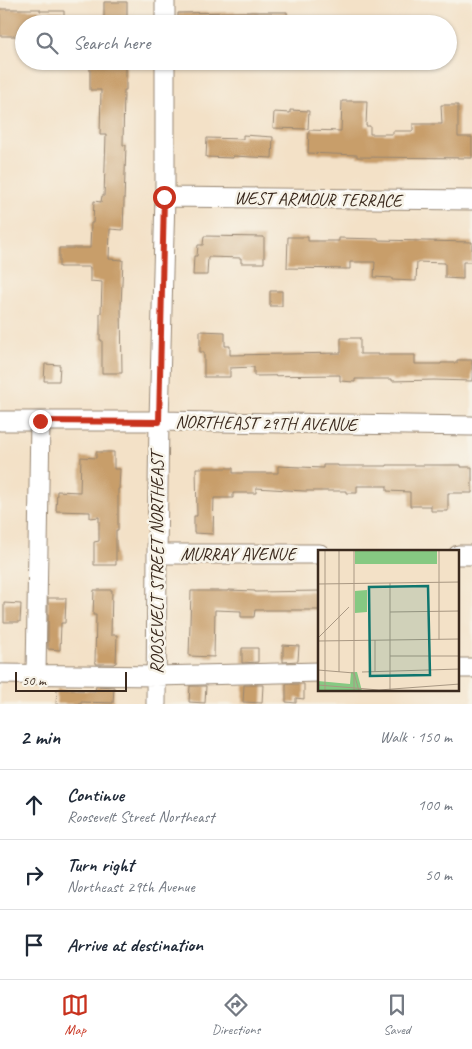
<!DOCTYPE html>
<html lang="en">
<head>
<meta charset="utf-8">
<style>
  :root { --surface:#fff; --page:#f6f6f7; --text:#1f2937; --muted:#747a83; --line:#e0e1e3; --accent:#c8321e }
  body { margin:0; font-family:Caveat,sans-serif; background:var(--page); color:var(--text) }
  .scale { position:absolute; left:15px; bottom:12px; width:112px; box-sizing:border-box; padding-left:5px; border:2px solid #3b2a1e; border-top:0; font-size:14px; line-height:18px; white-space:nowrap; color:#3b2a1e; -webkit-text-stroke:4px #f7f3e8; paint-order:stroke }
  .stop { position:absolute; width:15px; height:15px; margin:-11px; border:4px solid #c8321e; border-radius:50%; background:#fff }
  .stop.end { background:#c8321e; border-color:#fff; box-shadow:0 1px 5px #0008 }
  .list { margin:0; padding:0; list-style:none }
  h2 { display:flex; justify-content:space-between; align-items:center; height:65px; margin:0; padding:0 20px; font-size:21px }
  h2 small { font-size:16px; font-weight:400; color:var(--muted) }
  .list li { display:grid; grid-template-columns:32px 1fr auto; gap:15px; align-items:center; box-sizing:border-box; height:70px; padding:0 20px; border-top:1px solid var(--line) }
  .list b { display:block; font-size:19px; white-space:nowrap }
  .list p { margin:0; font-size:16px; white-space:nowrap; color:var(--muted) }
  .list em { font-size:16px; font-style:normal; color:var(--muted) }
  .icon { flex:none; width:28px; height:28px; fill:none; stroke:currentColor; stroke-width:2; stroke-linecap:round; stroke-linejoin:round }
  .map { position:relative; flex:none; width:472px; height:704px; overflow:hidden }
  .search { position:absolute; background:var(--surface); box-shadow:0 1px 4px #0004; left:15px; right:15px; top:15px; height:55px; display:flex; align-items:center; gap:12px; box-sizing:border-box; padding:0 18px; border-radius:28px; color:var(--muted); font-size:19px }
  .sheet { height:275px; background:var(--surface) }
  nav { display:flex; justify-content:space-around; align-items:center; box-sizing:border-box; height:70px; border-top:1px solid var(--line); background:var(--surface); font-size:14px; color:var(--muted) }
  nav a { display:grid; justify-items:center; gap:2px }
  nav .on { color:var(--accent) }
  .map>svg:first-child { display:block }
  .building { fill:#c89e6b }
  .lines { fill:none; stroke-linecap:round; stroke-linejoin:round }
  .minor-casing { stroke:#978672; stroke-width:21 }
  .minor { stroke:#fff; stroke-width:19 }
  .route { stroke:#c8321e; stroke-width:6 }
  .labels { text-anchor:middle; stroke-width:5; stroke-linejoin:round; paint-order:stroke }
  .street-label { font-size:18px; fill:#3b2a1e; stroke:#f7f3e8 }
  .inset-road { fill:none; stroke:#a99883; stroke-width:1 }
  .view { fill:#0f766e; fill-opacity:0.15; stroke:#0f766e; stroke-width:2.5 }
  .inset-edge { fill:none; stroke:#3b2a1e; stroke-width:2.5 }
</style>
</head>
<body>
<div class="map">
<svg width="472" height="704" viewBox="0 0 472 704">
  <rect width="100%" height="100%" fill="#f7f3e8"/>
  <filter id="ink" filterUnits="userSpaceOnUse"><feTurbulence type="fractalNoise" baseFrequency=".02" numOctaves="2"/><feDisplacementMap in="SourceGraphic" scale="10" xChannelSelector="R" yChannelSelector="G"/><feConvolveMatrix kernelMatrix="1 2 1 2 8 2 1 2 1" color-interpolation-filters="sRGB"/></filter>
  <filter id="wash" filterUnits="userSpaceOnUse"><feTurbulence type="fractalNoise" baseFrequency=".0096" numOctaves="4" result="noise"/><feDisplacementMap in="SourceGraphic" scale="20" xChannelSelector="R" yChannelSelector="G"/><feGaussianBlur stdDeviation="1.12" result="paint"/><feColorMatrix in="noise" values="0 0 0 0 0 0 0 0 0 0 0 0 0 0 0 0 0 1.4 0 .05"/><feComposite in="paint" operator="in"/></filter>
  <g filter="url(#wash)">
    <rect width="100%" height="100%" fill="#f3e1c7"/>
    <g id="blocks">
      <path class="building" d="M104,2H127V24H104Z
        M0,9H40V11H64V24H24V36H0Z
        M243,12H287L288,24H178V13Z
        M90,61L126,62V90H124L123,145H126L123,230L110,229L109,259L123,260L121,306L122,373H102V340H100V313H101L102,282L90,281V267H59V248H90L91,223H93L94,201L101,202L102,196H104L106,135H100L101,90H90Z
        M342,101H367L366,126H370V134H393V131H413V124H442L441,105H458V137H472V158L357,157V155L308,153L309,130L341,131Z
        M290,110L309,111L308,129L273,128L274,112L290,113Z
        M243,135L273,137L272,158L233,156V158L206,157L207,138L243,139Z
        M204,236L264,237V263H241V258L208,257L207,275H193L194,256H197L198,245H203Z
        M288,237H308V241H339V238L378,239V240L472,242V262H463V279L445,278V263L417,262L416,281L392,280V278L374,277L375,262H350V269L287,268Z
        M270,291H282V306H270Z
        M200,331L225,332V346H230V355L341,353V338H360V354H378V355H415V364H441V363H457V360H472V381L434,380L392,381V379H355V382L340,381V375L254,376V367L230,368V377H204V352H200Z
        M45,364L60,365L59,381H44Z
        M96,452H114V469H120L119,489H118V530H116V565H94V542L99,541V517L90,518V512L56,511L57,491L80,492L81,457L96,458Z
        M323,465H338V466H387V465H461V467H472V493H448V511H431V506H410V492L387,491V486H357V493H346V491H304L256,488V493H233V498H214L213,534L194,533V516H197L196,468H233V473H278V466L323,468Z
        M94,590H112L111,635H117L116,663H115L114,664H96V662H95L96,615H93Z
        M229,590L255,591V592L320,591V610H255L254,617H241V611L215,610L214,657L189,656L191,591H229Z
        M48,598H66L65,623H61L60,650L48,649Z
        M4,603L21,604L20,622H4Z
        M283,645L299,646L298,661L283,662Z
        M242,648H258V662L242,663Z
        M286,684H304V699L296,698V703L286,702Z
        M244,685H263L262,703L243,702Z
        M96,686L114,687L113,703L81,702V704H56L57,689L95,691Z
        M190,686H206L205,703L189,702Z"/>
    </g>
  </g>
  <g filter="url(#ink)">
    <use href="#blocks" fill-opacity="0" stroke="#978672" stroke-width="1"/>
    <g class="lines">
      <defs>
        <path id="minor" d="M165,24V0
          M165,197L472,200
          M0,421H159L472,426
          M157,554H320
          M458,555H472
          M458,668H472
          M0,674L156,676L320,672
          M36,674L40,421
          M156,704L157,554L159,421L165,197V61"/>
      </defs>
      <use href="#minor" class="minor-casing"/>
      <use href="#minor" class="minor"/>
    </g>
  </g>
  <g class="lines" filter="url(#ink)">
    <path class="route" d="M40,421L159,422L164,197"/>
  </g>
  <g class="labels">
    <g class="street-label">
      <text transform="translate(318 199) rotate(1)" y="6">WEST ARMOUR TERRACE</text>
      <text transform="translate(266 423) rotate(1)" y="6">NORTHEAST 29TH AVENUE</text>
      <text x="238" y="560">MURRAY AVENUE</text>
      <text transform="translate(157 563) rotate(-90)" y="6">ROOSEVELT STREET NORTHEAST</text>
    </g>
  </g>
  <g transform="translate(318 550)">
    <rect width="141" height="141" fill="#f3e1c7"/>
    <path d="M37,0H119V14H37ZM49,40V62L37,63V41ZM33,122H39L44,141L0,140V131L32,134Z" fill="#86c982"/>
    <path class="inset-road" d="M21,0V122M36,0V141M121,0V90M72,33V140M0,34L142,32M72,62L142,61M0,88L31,57M57,90V122M0,91L142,89M72,106H142M0,120L36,123M44,122L142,119M36,123L41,141M0,135L61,140L142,134M7,141V0"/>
    <path class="view" d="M110,36L112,125L52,126L51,37Z"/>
    <rect width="141" height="141" class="inset-edge"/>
  </g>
</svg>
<div class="scale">50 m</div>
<div class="stop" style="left:164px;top:197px"></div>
<div class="stop end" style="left:40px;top:421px"></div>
<div class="search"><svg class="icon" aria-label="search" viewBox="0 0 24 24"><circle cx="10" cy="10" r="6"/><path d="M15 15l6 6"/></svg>Search here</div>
</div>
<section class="sheet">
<h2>2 min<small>Walk · 150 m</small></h2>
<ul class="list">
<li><svg class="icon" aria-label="ahead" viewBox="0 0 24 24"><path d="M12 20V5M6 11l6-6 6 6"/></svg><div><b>Continue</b><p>Roosevelt Street Northeast</p></div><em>100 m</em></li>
<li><svg class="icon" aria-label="right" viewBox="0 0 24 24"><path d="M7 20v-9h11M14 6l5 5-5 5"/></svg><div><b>Turn right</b><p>Northeast 29th Avenue</p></div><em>50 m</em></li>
<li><svg class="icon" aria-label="arrive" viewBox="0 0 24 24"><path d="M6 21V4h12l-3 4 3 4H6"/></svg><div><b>Arrive at destination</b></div></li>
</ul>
</section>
<nav>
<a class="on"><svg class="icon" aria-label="map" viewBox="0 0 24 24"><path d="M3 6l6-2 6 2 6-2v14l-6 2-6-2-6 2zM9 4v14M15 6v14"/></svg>Map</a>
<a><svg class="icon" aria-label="directions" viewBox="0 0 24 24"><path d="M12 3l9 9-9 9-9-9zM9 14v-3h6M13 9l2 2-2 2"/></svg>Directions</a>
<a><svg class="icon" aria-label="saved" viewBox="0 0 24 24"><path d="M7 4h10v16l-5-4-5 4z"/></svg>Saved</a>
</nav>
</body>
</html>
